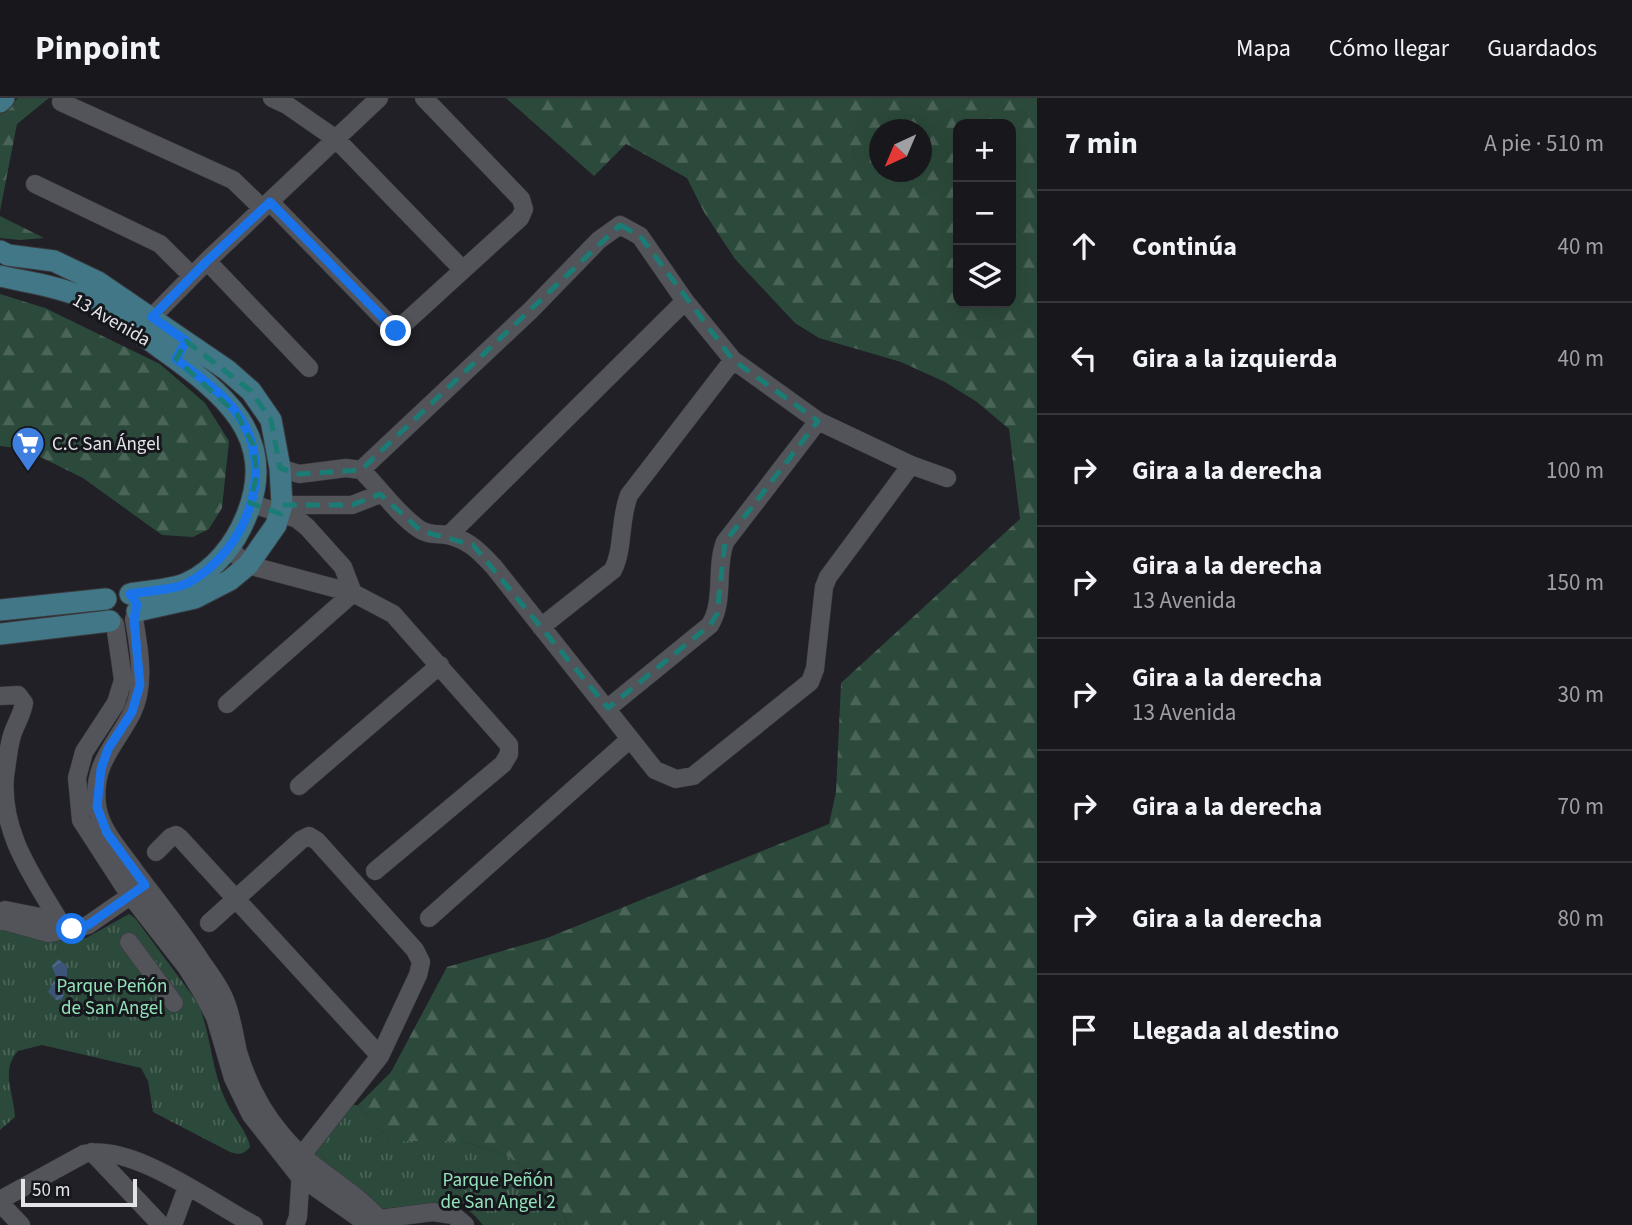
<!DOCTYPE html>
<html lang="es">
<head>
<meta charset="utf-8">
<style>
  :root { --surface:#18181c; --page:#252529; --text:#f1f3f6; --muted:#9fa0a3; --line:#36373b }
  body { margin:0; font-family:"Source Sans 3",sans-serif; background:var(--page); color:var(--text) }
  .controls { position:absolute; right:21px; top:21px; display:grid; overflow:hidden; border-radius:14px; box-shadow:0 7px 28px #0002 }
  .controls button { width:63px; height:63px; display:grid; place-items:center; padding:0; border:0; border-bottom:2px solid var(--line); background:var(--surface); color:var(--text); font:35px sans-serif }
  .compass { position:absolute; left:869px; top:21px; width:63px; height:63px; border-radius:50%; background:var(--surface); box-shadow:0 7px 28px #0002; rotate:224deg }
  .scale { position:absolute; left:21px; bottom:18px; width:116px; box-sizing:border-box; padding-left:7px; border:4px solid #e3e4e8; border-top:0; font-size:19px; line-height:24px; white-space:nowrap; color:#e3e4e8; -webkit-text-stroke:5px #16171c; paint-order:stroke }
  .stop { position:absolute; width:21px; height:21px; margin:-16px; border:5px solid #1a73e8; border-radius:50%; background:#fff }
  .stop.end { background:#1a73e8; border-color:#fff; box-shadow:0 2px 7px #0008 }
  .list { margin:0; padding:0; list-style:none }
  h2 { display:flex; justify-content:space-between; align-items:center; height:91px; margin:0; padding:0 28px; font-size:30px }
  h2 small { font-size:23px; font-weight:400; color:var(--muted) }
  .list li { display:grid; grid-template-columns:46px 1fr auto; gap:21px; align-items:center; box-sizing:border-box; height:112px; padding:0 28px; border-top:2px solid var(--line) }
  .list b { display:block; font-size:26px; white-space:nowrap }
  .list p { margin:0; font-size:23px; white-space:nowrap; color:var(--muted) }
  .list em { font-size:23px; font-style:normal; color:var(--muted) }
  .icon { flex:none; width:38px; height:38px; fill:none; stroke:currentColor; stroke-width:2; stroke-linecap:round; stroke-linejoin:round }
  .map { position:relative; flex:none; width:1037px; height:1127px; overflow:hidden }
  header { display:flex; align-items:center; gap:42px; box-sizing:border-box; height:98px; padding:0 35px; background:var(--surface); border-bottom:2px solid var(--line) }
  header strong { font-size:33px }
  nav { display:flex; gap:38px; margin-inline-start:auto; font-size:24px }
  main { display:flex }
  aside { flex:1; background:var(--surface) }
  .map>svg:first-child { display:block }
  .forest { fill:url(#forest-firs); fill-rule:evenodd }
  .park { fill:url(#park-tufts) }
  .water { fill:url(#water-waves) }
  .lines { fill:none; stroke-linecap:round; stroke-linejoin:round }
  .street-casing { stroke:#393a3f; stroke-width:19 }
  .secondary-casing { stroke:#393a3f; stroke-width:23 }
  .street { stroke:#53545a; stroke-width:18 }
  .secondary { stroke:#417786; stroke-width:21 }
  .route { stroke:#1a73e8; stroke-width:9 }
  .marked { fill:none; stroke:#1a7c74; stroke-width:5; stroke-dasharray:14 9; stroke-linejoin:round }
  .labels { text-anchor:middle; stroke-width:6; stroke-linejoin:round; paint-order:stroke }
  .street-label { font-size:19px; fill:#e3e4e8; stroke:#16171c }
  .poi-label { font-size:19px; fill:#e3e4e8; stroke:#16171c; text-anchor:start }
  .park-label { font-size:19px; fill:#93e2b9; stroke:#16171c }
</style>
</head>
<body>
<header>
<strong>Pinpoint</strong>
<nav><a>Mapa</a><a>Cómo llegar</a><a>Guardados</a></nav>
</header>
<main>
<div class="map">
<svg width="1037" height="1127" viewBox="0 0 1037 1127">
  <defs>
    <pattern id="forest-firs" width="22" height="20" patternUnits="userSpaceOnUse" patternTransform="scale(1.75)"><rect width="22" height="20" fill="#2c4a3b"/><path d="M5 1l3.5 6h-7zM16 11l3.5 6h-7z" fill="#4a6457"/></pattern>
    <pattern id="park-tufts" width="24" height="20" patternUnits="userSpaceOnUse" patternTransform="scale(1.75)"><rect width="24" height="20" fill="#2c4a3b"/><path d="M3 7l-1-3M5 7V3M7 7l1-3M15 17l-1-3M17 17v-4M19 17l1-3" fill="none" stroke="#4a6457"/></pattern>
    <pattern id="water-waves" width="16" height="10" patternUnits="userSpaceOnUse" patternTransform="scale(1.75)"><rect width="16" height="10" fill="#3b5478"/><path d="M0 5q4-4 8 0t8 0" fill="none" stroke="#576c8b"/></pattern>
  </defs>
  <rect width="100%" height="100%" fill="#202026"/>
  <path class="forest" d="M18,0H49L17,26L0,113V16Z
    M506,0H1037V1127H567L563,1114L535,1076L502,1055L461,1043H390L358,1007L391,974L447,869L547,840L829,726L836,694L841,585L1020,421L1009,331L977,304L945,284L901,264L819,240L795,225L735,161L704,114L687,80L626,46L594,78ZM958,26H1011V205H958ZM880,32H922V74H880Z
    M0,118L44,140L20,142L0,140Z
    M0,196L45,210L160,266L205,305L229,343L222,410L209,431L193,439L162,437L83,380L24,351L0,348Z"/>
  <path class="park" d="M129,816L135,820L198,905C211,936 211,970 225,1001C231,1016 249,1036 250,1049C243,1057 239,1057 230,1054L153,1014L148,983L141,970L42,947L18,953C0,972 14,996 15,1019L0,1032V831L66,844L86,840Z
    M352,1007H358L390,1043H461L502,1055L535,1076L563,1114L567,1127H483C474,1116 464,1106 449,1104L380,1111L305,1053Z"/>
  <path class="water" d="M58,861L67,868V885L63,891L64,895L62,902H56L48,894L56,879L52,868Z"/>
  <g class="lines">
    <defs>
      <path id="street" d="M272,0L287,7L336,41L462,171
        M61,4L233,82L262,110
        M35,86L160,146L192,178
        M270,104L396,233L520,120L524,111L521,101L424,0
        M207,163L309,270
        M144,230L152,219L207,163L379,0
        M280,370L299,376L346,370L361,372C381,391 396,415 419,431C429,438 440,435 451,438C470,443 481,455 494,469L655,672L676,681L693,678L810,584L815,571L824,489L828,479L911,367
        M361,372L531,212L599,142L620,127L640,138L685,203L733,262L818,323L911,367L947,380
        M250,405L297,421L307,429L343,469L353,495
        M282,407H352L380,396
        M449,437L685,203
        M229,451L248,467L353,495L393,516L509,647V656L503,666L375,773
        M134,521C139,550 146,587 132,615C115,648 92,666 97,707C100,732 120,752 134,772C157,803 182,833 203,866C211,877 220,889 225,902C232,919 234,936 238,954C247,984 262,1014 283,1038C310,1071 351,1089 379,1121
        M115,526L123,582L116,605L84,654L77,680L81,722L127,793L187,870L203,896L215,919L233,980L251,1017L299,1078L359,1120L379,1121L433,1114L453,1117L465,1127
        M541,529L613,472C624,450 619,423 629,397L733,262
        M0,598L18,597L24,605C22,618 14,628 11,641C8,653 7,666 5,678C0,738 36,782 64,831
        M227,606L353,495
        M608,610L710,527C725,503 715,470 725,444L818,323
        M299,688L440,567
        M156,754L171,739L176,737L180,740L380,958
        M5,812L50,821L64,831
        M429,820L630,641
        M0,823H5L48,835L72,831L88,827L140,791
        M209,825L301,742L309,738L317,743L415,852L421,864L418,877L380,958L302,1057L298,1119L295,1127
        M129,844L174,905
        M92,1054L161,1127
        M0,1102L84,1056C131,1044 212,1105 254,1127
        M0,1105L21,1127
        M173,1127L187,1089"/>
      <path id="secondary" d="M0,4L4,0
        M0,153L8,157L54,163L98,184L227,272L251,293L271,322L280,370L282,407L276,427L248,467L230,482L195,500L137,513
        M0,178C26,184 58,188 82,199C110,213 138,233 163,252C222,294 280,338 246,419C235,446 215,472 187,485C173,492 145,493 130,496
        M0,512L106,501
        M0,536L110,523"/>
    </defs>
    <use href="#street" class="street-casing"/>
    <use href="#secondary" class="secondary-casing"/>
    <use href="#street" class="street"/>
    <use href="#secondary" class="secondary"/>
  </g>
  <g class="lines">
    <path class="route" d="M72,831L88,827L145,787L107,735L97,709L101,671L108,651L132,614L140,587L134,521L137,506L130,496C145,493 175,492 188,485C246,453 279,371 236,314C220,293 197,277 176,261L186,243L152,219L207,163L270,104L396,233"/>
  </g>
  <path class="marked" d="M620,127L640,138L733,262L818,323L725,444L717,516L710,527L608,610L473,447L421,433L380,396L352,407H282L281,416L250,405L257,376L253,347L237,316L176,261L186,243L251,293L271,322L280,370L299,376L361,372Z"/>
  <defs>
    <symbol id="supermarket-pin" viewBox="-11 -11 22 30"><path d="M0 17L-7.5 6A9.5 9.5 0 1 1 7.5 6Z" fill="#3f7fe0" stroke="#16171c"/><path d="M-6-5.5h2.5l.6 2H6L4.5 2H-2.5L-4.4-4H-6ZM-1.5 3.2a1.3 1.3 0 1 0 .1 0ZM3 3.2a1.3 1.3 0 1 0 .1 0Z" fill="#fff"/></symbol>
  </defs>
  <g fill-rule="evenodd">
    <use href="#supermarket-pin" x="9" y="326" width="38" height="52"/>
  </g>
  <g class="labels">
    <g class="street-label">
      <text transform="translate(112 221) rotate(30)" y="7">13 Avenida</text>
    </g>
    <g class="poi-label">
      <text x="52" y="352">C.C San Ángel</text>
    </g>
    <g class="park-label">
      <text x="112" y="894">Parque Peñón<tspan x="112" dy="22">de San Angel</tspan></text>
      <text x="498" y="1088">Parque Peñón<tspan x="498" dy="22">de San Angel 2</tspan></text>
    </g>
  </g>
</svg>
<div class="controls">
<button>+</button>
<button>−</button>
<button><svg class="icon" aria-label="layers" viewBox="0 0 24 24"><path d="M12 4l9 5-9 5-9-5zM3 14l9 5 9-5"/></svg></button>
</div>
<svg class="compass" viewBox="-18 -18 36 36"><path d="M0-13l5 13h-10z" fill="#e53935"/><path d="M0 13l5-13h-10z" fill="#9fa0a3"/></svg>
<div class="scale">50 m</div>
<div class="stop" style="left:72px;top:831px"></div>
<div class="stop end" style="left:396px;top:233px"></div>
</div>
<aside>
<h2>7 min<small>A pie · 510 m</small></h2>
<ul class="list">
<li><svg class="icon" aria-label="ahead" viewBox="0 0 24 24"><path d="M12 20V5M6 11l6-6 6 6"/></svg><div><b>Continúa</b></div><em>40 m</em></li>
<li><svg class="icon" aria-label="left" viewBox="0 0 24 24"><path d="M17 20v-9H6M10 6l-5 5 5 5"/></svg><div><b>Gira a la izquierda</b></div><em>40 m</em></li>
<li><svg class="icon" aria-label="right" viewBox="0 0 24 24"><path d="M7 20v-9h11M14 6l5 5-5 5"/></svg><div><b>Gira a la derecha</b></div><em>100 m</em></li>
<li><svg class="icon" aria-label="right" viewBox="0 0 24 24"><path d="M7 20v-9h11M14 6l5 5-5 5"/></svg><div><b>Gira a la derecha</b><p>13 Avenida</p></div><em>150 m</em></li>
<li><svg class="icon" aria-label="right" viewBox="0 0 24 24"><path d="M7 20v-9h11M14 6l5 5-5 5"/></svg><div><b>Gira a la derecha</b><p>13 Avenida</p></div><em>30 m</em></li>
<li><svg class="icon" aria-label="right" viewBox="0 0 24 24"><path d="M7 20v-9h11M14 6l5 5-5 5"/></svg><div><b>Gira a la derecha</b></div><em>70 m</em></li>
<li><svg class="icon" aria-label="right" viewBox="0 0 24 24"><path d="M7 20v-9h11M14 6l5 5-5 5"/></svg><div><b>Gira a la derecha</b></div><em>80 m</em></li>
<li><svg class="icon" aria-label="arrive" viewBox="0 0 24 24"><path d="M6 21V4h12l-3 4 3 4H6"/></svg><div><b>Llegada al destino</b></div></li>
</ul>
</aside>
</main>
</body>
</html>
